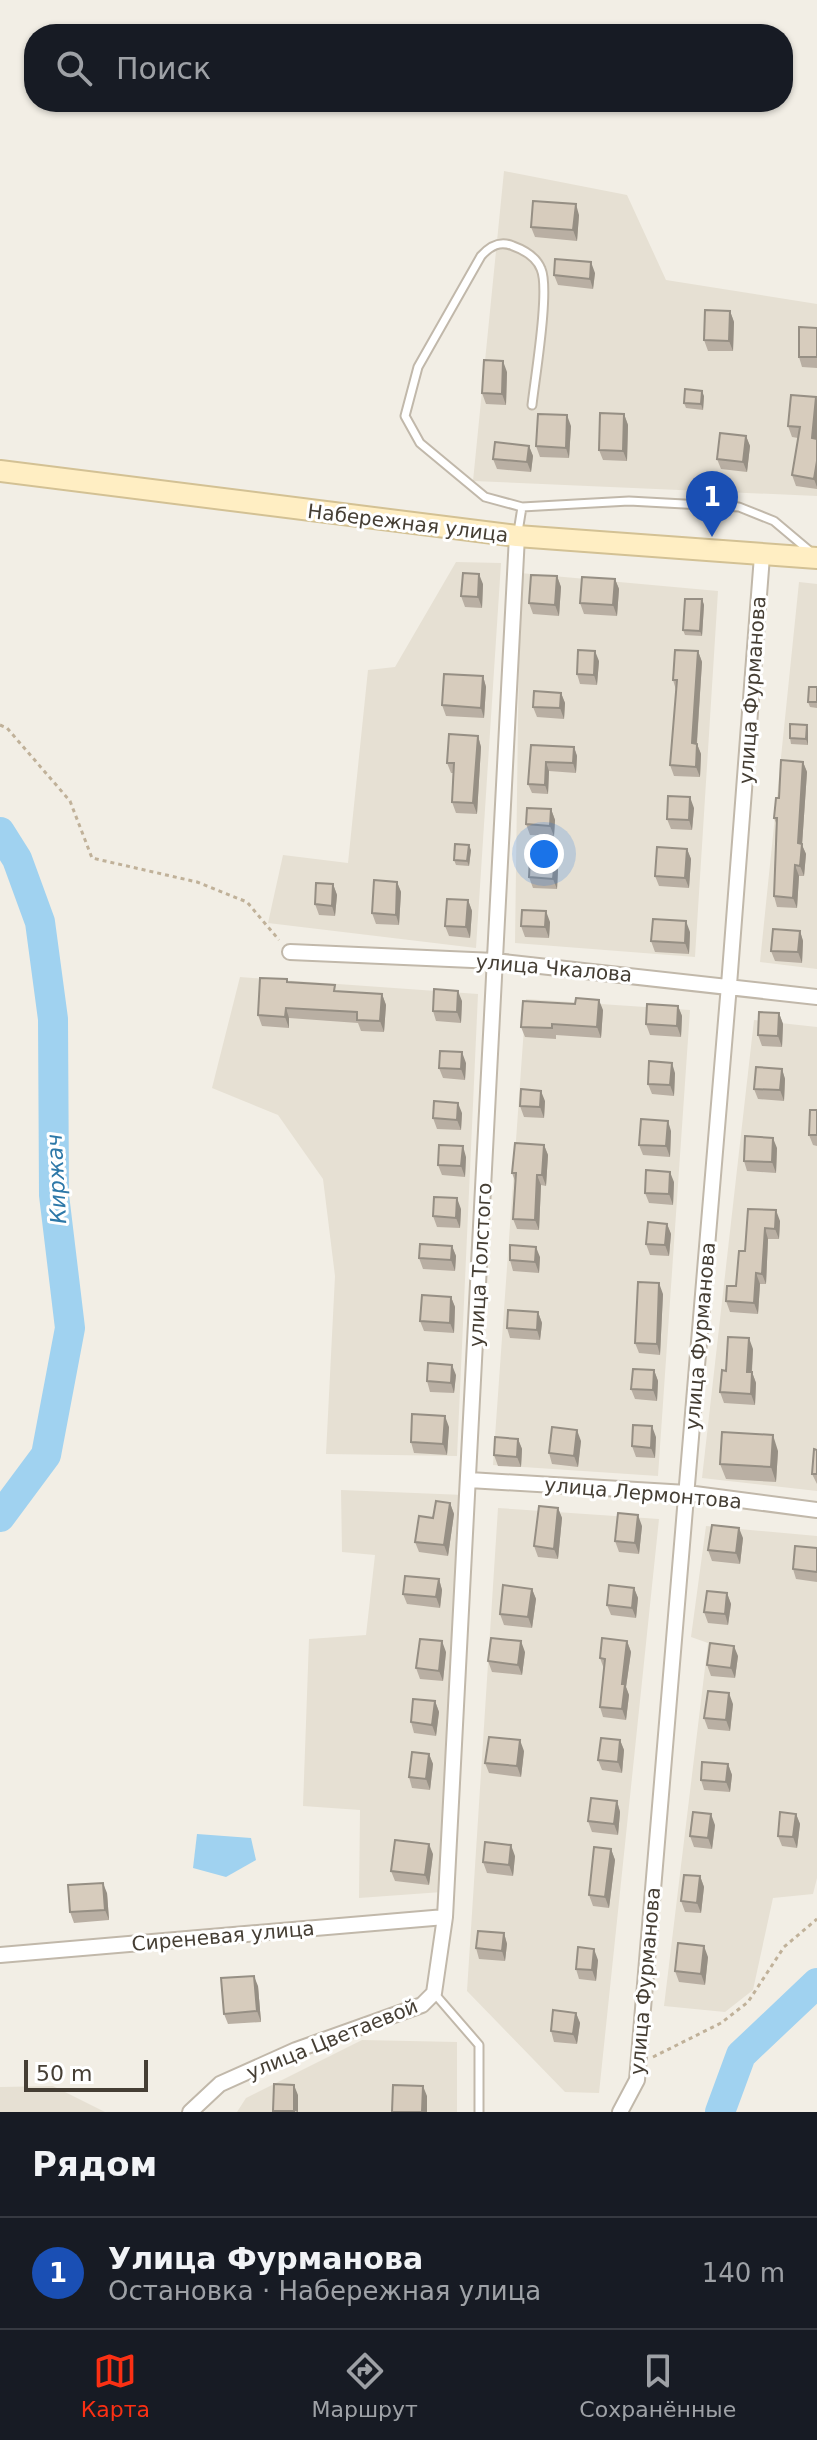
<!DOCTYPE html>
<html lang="ru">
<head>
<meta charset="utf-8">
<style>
  :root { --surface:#171b24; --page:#242831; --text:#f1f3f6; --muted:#9ea1a6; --line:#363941; --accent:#fa3014 }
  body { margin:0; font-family:"DejaVu Sans",sans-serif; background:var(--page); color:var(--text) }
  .scale { position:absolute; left:24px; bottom:20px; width:124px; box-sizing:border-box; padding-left:8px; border:4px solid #453e34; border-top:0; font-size:22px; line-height:28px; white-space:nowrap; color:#453e34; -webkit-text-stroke:6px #fff; paint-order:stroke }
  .you { position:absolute; left:544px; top:854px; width:28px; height:28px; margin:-20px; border:6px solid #fff; border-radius:50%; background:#1a73e8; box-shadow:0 0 0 12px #1a73e833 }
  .badge { display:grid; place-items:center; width:52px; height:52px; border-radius:50%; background:var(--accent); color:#fff; font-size:26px; font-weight:700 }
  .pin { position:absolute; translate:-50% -66px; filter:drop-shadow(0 2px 4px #0008) }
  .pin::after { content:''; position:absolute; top:42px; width:28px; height:24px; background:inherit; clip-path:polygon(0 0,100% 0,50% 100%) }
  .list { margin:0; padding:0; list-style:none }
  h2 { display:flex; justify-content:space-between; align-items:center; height:104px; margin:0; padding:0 32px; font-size:34px }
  h2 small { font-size:26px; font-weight:400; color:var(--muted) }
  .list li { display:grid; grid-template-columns:52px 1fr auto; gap:24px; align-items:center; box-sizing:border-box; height:112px; padding:0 32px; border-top:2px solid var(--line) }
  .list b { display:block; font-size:30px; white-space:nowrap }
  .list p { margin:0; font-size:26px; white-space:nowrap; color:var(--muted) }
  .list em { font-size:26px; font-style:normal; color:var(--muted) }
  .icon { flex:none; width:44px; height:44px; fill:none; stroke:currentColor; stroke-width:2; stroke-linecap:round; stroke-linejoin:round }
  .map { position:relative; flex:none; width:817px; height:2112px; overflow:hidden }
  .search { position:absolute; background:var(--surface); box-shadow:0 2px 6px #0004; left:24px; right:24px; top:24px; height:88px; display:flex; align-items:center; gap:20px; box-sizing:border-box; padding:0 28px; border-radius:32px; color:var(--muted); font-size:30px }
  .sheet { height:216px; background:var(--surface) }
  nav { display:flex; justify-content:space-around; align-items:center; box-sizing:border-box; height:112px; border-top:2px solid var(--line); background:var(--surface); font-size:22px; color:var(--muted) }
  nav a { display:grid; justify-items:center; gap:4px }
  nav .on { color:var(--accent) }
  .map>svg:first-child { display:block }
  .residential { fill:#e6e0d3 }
  .water { fill:#a0d2f0 }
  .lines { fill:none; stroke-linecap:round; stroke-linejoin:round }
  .river { stroke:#a0d2f0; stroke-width:30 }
  .lane-casing { stroke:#c1b8aa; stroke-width:11 }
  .street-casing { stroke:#c1b8aa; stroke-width:18 }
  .secondary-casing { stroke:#d3c194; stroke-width:24 }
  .path { stroke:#c0b199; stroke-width:3; stroke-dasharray:4 4; stroke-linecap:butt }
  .lane { stroke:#fff; stroke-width:7 }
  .street { stroke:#fff; stroke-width:14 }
  .secondary { stroke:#ffeec3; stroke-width:20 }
  .wall { fill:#b9afa3 }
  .shaded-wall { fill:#968f84 }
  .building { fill:#d7ccbd; stroke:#968f84; stroke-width:2 }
  .labels { text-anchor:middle; stroke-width:6; stroke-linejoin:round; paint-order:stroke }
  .street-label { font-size:20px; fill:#453e34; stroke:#fff }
  .water-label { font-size:22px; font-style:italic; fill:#2d78a8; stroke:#fff }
</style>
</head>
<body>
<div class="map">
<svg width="817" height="2112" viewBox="0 0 817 2112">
  <rect width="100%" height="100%" fill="#f2eee5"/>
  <path class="residential" d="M504,171L627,195L666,280L817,304V496L473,481Z
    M456,562L501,563L476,948L268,923L283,855L348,863L368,670L395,667Z
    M520,573L718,591L695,957L515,943Z
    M799,582L817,584V969L760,962Z
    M240,977L478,994L457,1456L326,1454L335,1276L323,1179L278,1115L212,1088Z
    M526,999L690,1010L658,1476L493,1465Z
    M754,1020L817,1027V1491L702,1478Z
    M341,1490L464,1495L442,1892L359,1898L360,1810L303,1806L309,1639L366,1635L375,1555L342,1552Z
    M498,1508L659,1519L599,2093L565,2092L467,1991Z
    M706,1526L817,1536V1878L813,1894L773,1898L753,1990L725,2012L664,2006L708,1643L691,1637Z
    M362,2040L457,2042V2112H237L246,2098Z
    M53,2086L105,2112H0V2087Z"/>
  <path class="water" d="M197,1834L251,1838L256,1860L226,1877L193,1868Z"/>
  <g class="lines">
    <path class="river" d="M0,832L17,859L40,922L53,1019L54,1195L70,1328L46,1455L0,1517
      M720,2112L741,2055L817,1983"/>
    <defs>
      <path id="lane" d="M532,405C535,378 550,289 541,269C536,256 524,250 513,246C500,240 490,246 481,256L418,367L405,416L420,443L485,497L522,507L629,501L739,507L774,521L812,553
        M518,532L522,507
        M434,1993L479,2045V2112"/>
      <path id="street" d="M290,952L495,961L817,997
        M469,1480L687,1493L817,1510
        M0,1955L445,1917
        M190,2112L220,2084L296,2050L422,2005L434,1993L445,1917L517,536
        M620,2112L637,2080L729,985L762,556"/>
      <path id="secondary" d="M0,471L517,536L817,558"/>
    </defs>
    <use href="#lane" class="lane-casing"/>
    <use href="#street" class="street-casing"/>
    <use href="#secondary" class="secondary-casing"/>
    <path class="path" d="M0,725L7,728L70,801L92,858L197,882L247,902L279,940
      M653,2057L721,2023L748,2002L784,1947L817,1919"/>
    <use href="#lane" class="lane"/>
    <use href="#street" class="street"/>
    <use href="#secondary" class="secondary"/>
  </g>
  <path class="wall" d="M579,215L577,241L535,237L531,227Z
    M595,273L593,289L558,285L554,275Z
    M730,311L734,322L733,351H708L704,340Z
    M817,328V368L802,367L799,357Z
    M507,372L506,405L486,404L482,393Z
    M704,396L703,410L686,408L684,403Z
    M817,400V489L796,486L792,475L798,438L792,437L788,426Z
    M624,414L628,425L627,461L603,460L599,450Z
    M571,426L569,458L540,457L536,446Z
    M746,436L750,446L747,472L721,469L717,459Z
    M529,446L533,456L531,472L497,469L493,459Z
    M557,576L561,587L559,616L533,614L529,603Z
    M615,579L619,589L617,616L584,614L580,603Z
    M483,584L482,608L465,607L461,596Z
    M702,599L704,605L702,636L685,635L683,630Z
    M698,651L702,662L697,744L701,754L700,777L674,776L670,765L676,690L673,680Z
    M599,661L597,685L580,684L577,674Z
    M483,676L486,687L484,718L446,716L442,705Z
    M817,687V708L810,707L808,702Z
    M561,693L565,703L564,719L537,717L533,707Z
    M807,725L808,730V745L791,744L790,738Z
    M478,736L481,747L477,814L456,813L452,802L453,773H451L447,763Z
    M531,745L574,747L577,756L576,773L549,771L548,794L532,793L528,784Z
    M803,762L807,772L802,845L806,854L804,876H799L797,908L777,907L774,896L776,823L774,818L779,798Z
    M694,808L692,830L671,829L667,819Z
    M551,809L555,820L554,836L530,835L526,824Z
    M687,849L691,859L689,888L659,886L655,876Z
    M471,850L469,866L456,865L454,860Z
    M555,859L558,870L557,889L533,888L529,877Z
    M397,882L401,892L399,925L376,924L372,913Z
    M333,884L337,895L335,916L319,915L315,904Z
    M468,900L472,911L470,938L449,936L445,926Z
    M550,922L549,938L525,937L521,926Z
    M800,931L803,941L802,963L775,961L771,951Z
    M690,932L689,954L655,952L651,941Z
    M287,979L288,982L337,991L382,994L386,1005L384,1032L361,1031L358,1023L289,1018V1028L262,1026L258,1015Z
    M462,1001L461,1023L436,1021L433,1011Z
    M678,1006L682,1016L681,1037L650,1035L646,1024Z
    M603,1010L601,1038L556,1035V1039L525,1037L521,1027Z
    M779,1013L783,1024L782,1047L762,1046L758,1035Z
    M466,1063L465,1080L443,1078L439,1068Z
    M782,1069L785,1079L784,1101L758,1099L754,1089Z
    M675,1073L674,1096L652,1094L648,1084Z
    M545,1101L544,1118L524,1117L520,1106Z
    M817,1110V1146L813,1145L809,1135Z
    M462,1113L461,1130L437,1129L433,1118Z
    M671,1131L670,1157L643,1155L639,1145Z
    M544,1145L548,1155L546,1186L541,1185L539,1230L517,1229L513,1219L515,1181L512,1173Z
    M777,1148L776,1173L747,1171L744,1161Z
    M466,1157L465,1177L442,1175L438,1165Z
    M674,1182L673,1205L649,1203L645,1193Z
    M461,1209L460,1228L437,1227L433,1216Z
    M748,1209L780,1221L779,1239H768L766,1284H760L758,1314L730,1312L726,1301L736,1286L745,1251Z
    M667,1224L671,1234L669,1256L650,1255L646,1244Z
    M452,1246L456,1256L455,1271L423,1269L419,1258Z
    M540,1257L539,1273L513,1271L510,1260Z
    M663,1294L660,1355L639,1353L635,1343Z
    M451,1297L455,1307L454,1333L424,1331L420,1321Z
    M538,1312L542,1323L540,1340L510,1338L507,1328Z
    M753,1349L752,1372L756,1383L755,1405L724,1403L720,1392L726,1371Z
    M654,1370L658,1381L657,1401L635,1399L631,1389Z
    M456,1375L454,1393L430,1392L427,1381Z
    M449,1427L447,1455L414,1453L411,1442Z
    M656,1437L655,1458L636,1457L632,1446Z
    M518,1439L522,1449L521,1467L498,1466L494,1455Z
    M581,1441L578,1467L552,1464L549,1453Z
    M817,1450V1484L812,1474Z
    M778,1451L776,1482L726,1479L720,1464Z
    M450,1503L454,1514L448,1556L419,1552L415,1542L433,1518Z
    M558,1508L562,1518L558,1559L538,1557L534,1546Z
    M642,1526L639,1554L619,1552L615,1541Z
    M743,1538L740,1564L712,1561L708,1550Z
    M817,1548V1582L796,1579L793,1569Z
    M439,1579L442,1590L440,1608L407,1604L403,1594Z
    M634,1588L638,1598L636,1618L611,1615L607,1605Z
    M532,1589L536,1599L532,1628L504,1625L500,1614Z
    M727,1593L731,1604L728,1625L708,1623L704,1612Z
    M627,1641L631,1652L626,1687L629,1695L626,1720L603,1717L600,1707L604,1669L600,1658Z
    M446,1652L443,1681L420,1679L416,1668Z
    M525,1652L522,1675L492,1672L488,1661Z
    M738,1656L735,1678L711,1676L707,1665Z
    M435,1701L439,1712L436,1736L414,1733L411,1722Z
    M733,1704L730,1731L708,1729L704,1718Z
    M620,1740L624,1750L622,1773L602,1770L598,1760Z
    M524,1751L521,1777L489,1773L485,1763Z
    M429,1754L433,1764L430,1790L412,1788L409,1777Z
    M728,1764L732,1775L730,1792L704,1790L701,1780Z
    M617,1801L620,1812L618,1835L592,1832L588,1821Z
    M796,1814L800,1824L797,1848L782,1846L778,1836Z
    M715,1825L712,1849L694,1847L690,1836Z
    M611,1849L615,1860L609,1908L593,1906L589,1895Z
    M433,1854L429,1885L395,1881L391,1871Z
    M515,1856L513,1876L487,1873L483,1862Z
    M700,1876L704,1887L701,1913L685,1912L681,1901Z
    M107,1893L109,1920L74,1923L70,1912Z
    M504,1933L507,1944L505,1961L479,1959L476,1948Z
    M708,1957L705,1985L679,1982L675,1971Z
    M598,1960L596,1981L579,1979L576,1969Z
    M258,1986L261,2022L228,2024L224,2014Z
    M576,2013L580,2023L577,2044L554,2042L551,2031Z"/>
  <path class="shaded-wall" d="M576,204L579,215L577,241L573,230Z
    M591,262L595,273L593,289L590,279Z
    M730,311L734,322L733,351L729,341Z
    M503,361L507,372L506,405L502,394Z
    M702,391L704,396L703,410L701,404Z
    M816,397L817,400V439L812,438Z
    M624,414L628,425L627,461L623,451Z
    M567,415L571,426L569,458L566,448Z
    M746,436L750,446L747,472L743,462Z
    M529,446L533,456L531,472L527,462Z
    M817,461V487L814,479Z
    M479,574L483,584L482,608L478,597Z
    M557,576L561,587L559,616L555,605Z
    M615,579L619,589L617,616L613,605Z
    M702,599L704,605L702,636L700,631Z
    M595,651L599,661L597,685L594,675Z
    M698,651L702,662L696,754L692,743Z
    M483,676L486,687L484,718L481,708Z
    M561,693L565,703L564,719L560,708Z
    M807,725L808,730V745L806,739Z
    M478,736L481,747L477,814L473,803Z
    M697,744L701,754L700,777L696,767Z
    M574,747L577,756L576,773L573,763Z
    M546,762L549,771L548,794L545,785Z
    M803,762L807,772L802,845L806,854L804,876L800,866L798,843Z
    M690,797L694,808L692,830L689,820Z
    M551,809L555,820L554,836L550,826Z
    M469,845L471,850L469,866L467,861Z
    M687,849L691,859L689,888L685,878Z
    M555,859L558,870L557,889L553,879Z
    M795,865L799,876L797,908L793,898Z
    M397,882L401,892L399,925L396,915Z
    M333,884L337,895L335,916L332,906Z
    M468,900L472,911L470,938L466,927Z
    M546,911L550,922L549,938L545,927Z
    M686,921L690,932L689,954L685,943Z
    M800,931L803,941L802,963L798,952Z
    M458,991L462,1001L461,1023L457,1012Z
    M382,994L386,1005L384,1032L380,1021Z
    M599,1000L603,1010L601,1038L597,1027Z
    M678,1006L682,1016L681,1037L677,1026Z
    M286,1008L289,1018V1028L285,1017Z
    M779,1013L783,1024L782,1047L778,1036Z
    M462,1052L466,1063L465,1080L461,1069Z
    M672,1063L675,1073L674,1096L670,1085Z
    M782,1069L785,1079L784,1101L780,1090Z
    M541,1091L545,1101L544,1118L540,1107Z
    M458,1103L462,1113L461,1130L457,1120Z
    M668,1121L671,1131L670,1157L666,1146Z
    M773,1138L777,1148L776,1173L772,1162Z
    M544,1145L548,1155L546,1186L542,1175Z
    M463,1146L466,1157L465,1177L461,1166Z
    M670,1172L674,1182L673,1205L669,1194Z
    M537,1175L541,1185L539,1230L535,1220Z
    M457,1198L461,1209L460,1228L456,1218Z
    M776,1210L780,1221L779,1239L775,1229Z
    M667,1224L671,1234L669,1256L665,1245Z
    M765,1228L768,1239L766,1284L762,1274Z
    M452,1246L456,1256L455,1271L451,1260Z
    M536,1247L540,1257L539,1273L535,1262Z
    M756,1273L760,1284L758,1314L754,1303Z
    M659,1283L663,1294L660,1355L657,1344Z
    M451,1297L455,1307L454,1333L450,1323Z
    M538,1312L542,1323L540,1340L537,1330Z
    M749,1338L753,1349L751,1382L747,1372Z
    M452,1365L456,1375L454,1393L451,1383Z
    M654,1370L658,1381L657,1401L653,1390Z
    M752,1372L756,1383L755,1405L751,1394Z
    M445,1416L449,1427L447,1455L443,1444Z
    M652,1426L656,1437L655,1458L651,1448Z
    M577,1430L581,1441L578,1467L574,1456Z
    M773,1435L778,1451L776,1482L771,1467Z
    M518,1439L522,1449L521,1467L517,1457Z
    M450,1503L454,1514L448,1556L444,1545Z
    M558,1508L562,1518L558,1559L554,1549Z
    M638,1515L642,1526L639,1554L635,1543Z
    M739,1528L743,1538L740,1564L736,1553Z
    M439,1579L442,1590L440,1608L436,1597Z
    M634,1588L638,1598L636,1618L632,1608Z
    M532,1589L536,1599L532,1628L528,1617Z
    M727,1593L731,1604L728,1625L725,1614Z
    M442,1641L446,1652L443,1681L439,1671Z
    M521,1641L525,1652L522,1675L518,1665Z
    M627,1641L631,1652L626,1687L629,1695L626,1720L622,1709V1684Z
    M734,1646L738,1656L735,1678L731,1668Z
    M729,1693L733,1704L730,1731L726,1720Z
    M435,1701L439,1712L436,1736L432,1725Z
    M520,1740L524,1751L521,1777L517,1766Z
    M620,1740L624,1750L622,1773L618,1762Z
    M429,1754L433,1764L430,1790L426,1779Z
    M728,1764L732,1775L730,1792L726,1782Z
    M617,1801L620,1812L618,1835L614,1824Z
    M711,1814L715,1825L712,1849L708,1838Z
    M796,1814L800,1824L797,1848L793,1837Z
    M429,1844L433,1854L429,1885L425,1875Z
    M511,1845L515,1856L513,1876L509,1865Z
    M611,1849L615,1860L609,1908L605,1897Z
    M700,1876L704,1887L701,1913L697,1903Z
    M103,1883L107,1893L109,1920L105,1910Z
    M504,1933L507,1944L505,1961L502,1951Z
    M704,1946L708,1957L705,1985L701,1974Z
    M594,1949L598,1960L596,1981L592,1970Z
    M254,1976L258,1986L261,2022L257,2011Z
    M576,2013L580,2023L577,2044L573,2034Z
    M294,2085L298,2095V2112L294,2111Z
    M423,2086L427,2096V2112H422Z"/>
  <path class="building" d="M533,201L576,204L573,230L531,227Z
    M555,259L591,262L590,279L554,275Z
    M705,310L730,311L729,341L704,340Z
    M799,327L817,328V357H799Z
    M484,360L503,361L502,394L482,393Z
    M685,389L702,391L701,404L684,403Z
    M791,395L816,397L812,438L817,439V461L814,479L792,475L800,427L788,426Z
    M600,413L624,414L623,451L599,450Z
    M538,414L567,415L566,448L536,446Z
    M720,433L746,436L743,462L717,459Z
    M495,442L529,446L527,462L493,459Z
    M463,573L479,574L478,597L461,596Z
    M531,575L557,576L555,605L529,603Z
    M582,577L615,579L613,605L580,603Z
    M685,599H702L700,631L683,630Z
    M578,650L595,651L594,675L577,674Z
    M675,650L698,651L692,743L697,744L696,767L670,765L677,680H673Z
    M444,674L483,676L481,708L442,705Z
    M809,687H817V702H808Z
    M534,691L561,693L560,708L533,707Z
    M790,724L807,725L806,739L790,738Z
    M449,734L478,736L473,803L452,802L454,763H447Z
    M531,745L574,747L573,763L546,762L545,785L528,784Z
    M781,760L803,762L798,843L802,844L800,866L795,865L793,898L774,896L777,818H774L776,798H779Z
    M668,796L690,797L689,820L667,819Z
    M527,808L551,809L550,826L526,824Z
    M455,844L469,845L467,861L454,860Z
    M657,847L687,849L685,878L655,876Z
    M530,858L555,859L553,879L529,877Z
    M374,880L397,882L396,915L372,913Z
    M316,883L333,884L332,906L315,904Z
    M447,899L468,900L466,927L445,926Z
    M522,910L546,911L545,927L521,926Z
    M653,919L686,921L685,943L651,941Z
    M773,929L800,931L798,952L771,951Z
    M260,978L287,979V982L335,985L334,991L382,994L380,1021L357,1020V1012L286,1008L285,1017L258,1015Z
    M434,989L458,991L457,1012L433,1011Z
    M576,998L599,1000L597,1027L552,1024V1028L521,1027L523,1001L575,1004Z
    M647,1004L678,1006L677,1026L646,1024Z
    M759,1012L779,1013L778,1036L758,1035Z
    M440,1051L462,1052L461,1069L439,1068Z
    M649,1061L672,1063L670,1085L648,1084Z
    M756,1067L782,1069L780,1090L754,1089Z
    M521,1089L541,1091L540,1107L520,1106Z
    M434,1101L458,1103L457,1120L433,1118Z
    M810,1110H817V1135H809Z
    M641,1119L668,1121L666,1146L639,1145Z
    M745,1136L773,1138L772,1162L744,1161Z
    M515,1143L544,1145L542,1175H537L535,1220L513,1219L516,1173H512Z
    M439,1145L463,1146L461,1166L438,1165Z
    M646,1170L670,1172L669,1194L645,1193Z
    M434,1197L457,1198L456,1218L433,1216Z
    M748,1209L776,1210L775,1229L765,1228L762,1274L756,1273L754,1303L726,1301L727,1286H736L739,1251H745Z
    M648,1222L667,1224L665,1245L646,1244Z
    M420,1244L452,1246L451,1260L419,1258Z
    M510,1245L536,1247L535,1262L510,1260Z
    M638,1282L659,1283L657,1344L635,1343Z
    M422,1295L451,1297L450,1323L420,1321Z
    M508,1310L538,1312L537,1330L507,1328Z
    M728,1337L749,1338L747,1372H752L751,1394L720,1392L722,1370L726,1371Z
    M428,1363L452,1365L451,1383L427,1381Z
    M633,1369L654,1370L653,1390L631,1389Z
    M412,1414L445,1416L443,1444L411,1442Z
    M633,1425L652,1426L651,1448L632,1446Z
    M552,1427L577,1430L574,1456L549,1453Z
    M722,1432L773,1435L771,1467L720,1464Z
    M495,1437L518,1439L517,1457L494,1455Z
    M814,1449L817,1450V1474H812Z
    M436,1501L450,1503L444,1545L415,1542L419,1516L433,1518Z
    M539,1506L558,1508L554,1549L534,1546Z
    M618,1513L638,1515L635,1543L615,1541Z
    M712,1525L739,1528L736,1553L708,1550Z
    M795,1546L817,1548V1572L793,1569Z
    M405,1576L439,1579L436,1597L403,1594Z
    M503,1585L532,1589L528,1617L500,1614Z
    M609,1585L634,1588L632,1608L607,1605Z
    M707,1591L727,1593L725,1614L704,1612Z
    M491,1638L521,1641L518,1665L488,1661Z
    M602,1638L627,1641L622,1684H625L622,1709L600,1707L605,1659L600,1658Z
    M420,1639L442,1641L439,1671L416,1668Z
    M710,1643L734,1646L731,1668L707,1665Z
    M708,1691L729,1693L726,1720L704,1718Z
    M413,1699L435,1701L432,1725L411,1722Z
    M489,1737L520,1740L517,1766L485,1763Z
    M601,1738L620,1740L618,1762L598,1760Z
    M412,1752L429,1754L426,1779L409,1777Z
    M702,1762L728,1764L726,1782L701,1780Z
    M591,1798L617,1801L614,1824L588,1821Z
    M693,1812L711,1814L708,1838L690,1836Z
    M780,1812L796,1814L793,1837L778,1836Z
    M395,1840L429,1844L425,1875L391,1871Z
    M485,1842L511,1845L509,1865L483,1862Z
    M594,1847L611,1849L605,1897L589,1895Z
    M684,1875L700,1876L697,1903L681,1901Z
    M103,1883L105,1910L70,1912L68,1885Z
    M478,1931L504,1933L502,1951L476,1948Z
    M678,1943L704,1946L701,1974L675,1971Z
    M578,1947L594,1949L592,1970L576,1969Z
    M254,1976L257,2011L224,2014L221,1978Z
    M553,2010L576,2013L573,2034L551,2031Z
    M274,2084L294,2085V2111H273Z
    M393,2085L423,2086L422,2112H392Z"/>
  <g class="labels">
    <g class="street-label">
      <text transform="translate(408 523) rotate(7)" y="7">Набережная улица</text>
      <text transform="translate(752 690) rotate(-86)" y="7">улица Фурманова</text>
      <text transform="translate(554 968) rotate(5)" y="7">улица Чкалова</text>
      <text transform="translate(480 1265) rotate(-87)" y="7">улица Толстого</text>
      <text transform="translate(700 1336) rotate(-85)" y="7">улица Фурманова</text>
      <text transform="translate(643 1493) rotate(5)" y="7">улица Лермонтова</text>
      <text transform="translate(223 1936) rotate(-5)" y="7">Сиреневая улица</text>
      <text transform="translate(645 1981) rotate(-85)" y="7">улица Фурманова</text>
      <text transform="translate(332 2039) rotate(-22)" y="7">улица Цветаевой</text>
    </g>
    <g class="water-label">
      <text transform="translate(56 1179) rotate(-93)" y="8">Киржач</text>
    </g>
  </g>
</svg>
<div class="scale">50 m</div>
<div class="you"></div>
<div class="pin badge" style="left:712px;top:537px;background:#1a4fb4">1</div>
<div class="search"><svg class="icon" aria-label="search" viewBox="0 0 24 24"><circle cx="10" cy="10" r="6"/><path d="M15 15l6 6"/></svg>Поиск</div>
</div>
<section class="sheet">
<h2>Рядом<small></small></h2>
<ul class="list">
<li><span class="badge" style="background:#1a4fb4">1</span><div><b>Улица Фурманова</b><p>Остановка · Набережная улица</p></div><em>140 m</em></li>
</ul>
</section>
<nav>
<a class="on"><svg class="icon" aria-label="map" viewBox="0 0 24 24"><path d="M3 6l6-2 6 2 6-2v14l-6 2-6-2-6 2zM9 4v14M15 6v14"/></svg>Карта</a>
<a><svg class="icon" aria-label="directions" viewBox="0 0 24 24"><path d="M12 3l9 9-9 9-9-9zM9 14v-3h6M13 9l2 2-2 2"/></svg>Маршрут</a>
<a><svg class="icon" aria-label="saved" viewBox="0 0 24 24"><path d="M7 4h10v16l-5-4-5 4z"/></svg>Сохранённые</a>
</nav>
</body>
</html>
